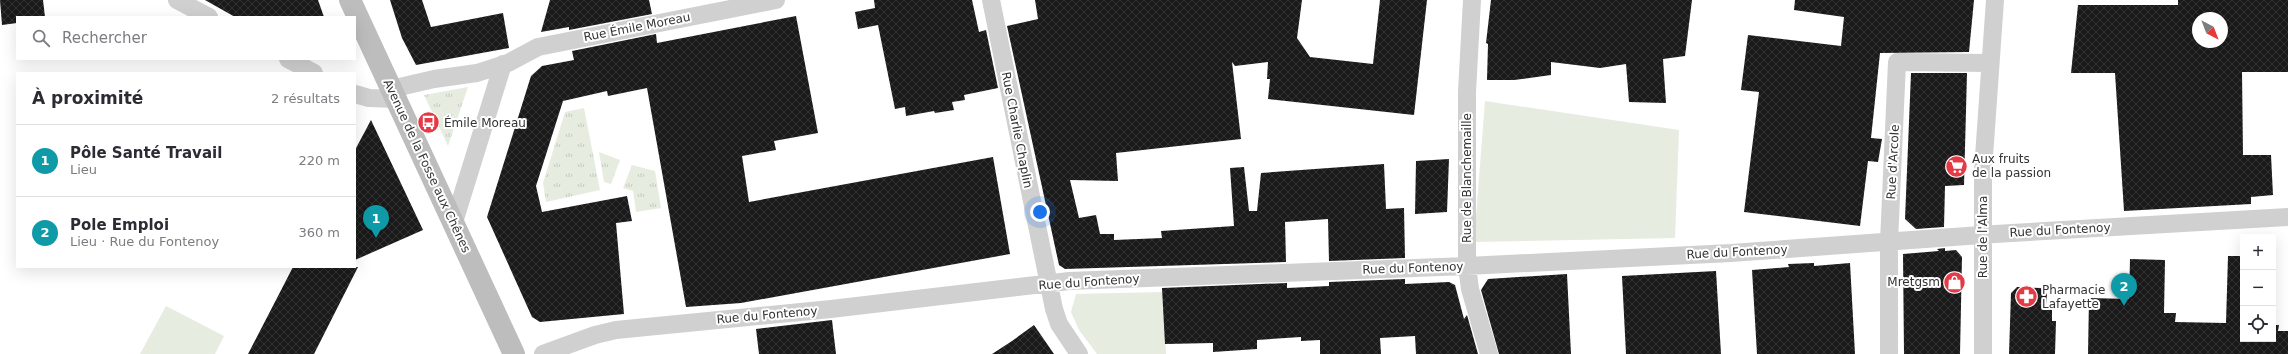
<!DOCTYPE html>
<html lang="fr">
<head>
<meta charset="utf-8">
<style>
  :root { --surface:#fff; --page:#f7f7f7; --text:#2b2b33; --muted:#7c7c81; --line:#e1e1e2; --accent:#e63946 }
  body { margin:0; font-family:"DejaVu Sans",sans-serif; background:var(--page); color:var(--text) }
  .controls { position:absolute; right:12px; bottom:12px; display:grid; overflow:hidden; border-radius:0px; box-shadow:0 4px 16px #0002 }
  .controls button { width:36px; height:36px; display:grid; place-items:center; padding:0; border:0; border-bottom:1px solid var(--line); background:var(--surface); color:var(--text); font:20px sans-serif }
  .compass { position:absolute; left:2192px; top:12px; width:36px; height:36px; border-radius:50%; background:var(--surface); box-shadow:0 4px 16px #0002; rotate:138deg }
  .you { position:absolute; left:1040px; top:212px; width:14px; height:14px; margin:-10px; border:3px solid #fff; border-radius:50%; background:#1a73e8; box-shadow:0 0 0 6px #1a73e833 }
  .badge { display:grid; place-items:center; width:26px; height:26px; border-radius:50%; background:var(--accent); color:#fff; font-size:13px; font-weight:700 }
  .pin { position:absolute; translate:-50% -33px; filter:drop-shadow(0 1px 2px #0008) }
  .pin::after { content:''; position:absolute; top:21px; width:14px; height:12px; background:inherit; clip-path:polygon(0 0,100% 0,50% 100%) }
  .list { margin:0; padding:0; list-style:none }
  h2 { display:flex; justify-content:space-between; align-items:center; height:52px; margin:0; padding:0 16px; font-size:17px }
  h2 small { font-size:13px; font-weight:400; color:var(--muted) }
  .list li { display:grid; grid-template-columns:26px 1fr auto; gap:12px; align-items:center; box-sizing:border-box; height:72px; padding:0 16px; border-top:1px solid var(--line) }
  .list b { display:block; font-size:15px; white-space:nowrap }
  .list p { margin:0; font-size:13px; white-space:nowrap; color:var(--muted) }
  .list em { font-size:13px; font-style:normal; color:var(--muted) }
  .icon { flex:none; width:22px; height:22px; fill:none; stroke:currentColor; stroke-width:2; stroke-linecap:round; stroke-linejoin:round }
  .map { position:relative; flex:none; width:2288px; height:354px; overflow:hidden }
  .search { position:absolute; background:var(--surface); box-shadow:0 4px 16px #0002; left:16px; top:16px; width:340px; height:44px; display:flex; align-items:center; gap:10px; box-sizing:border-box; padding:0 14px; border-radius:0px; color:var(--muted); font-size:15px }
  .panel { position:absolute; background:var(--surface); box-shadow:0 4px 16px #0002; left:16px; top:72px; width:340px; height:196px; border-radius:0px }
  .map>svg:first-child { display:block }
  .grass { fill:url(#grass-tufts) }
  .green { fill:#e6ecdf }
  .building { fill:url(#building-cross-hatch); fill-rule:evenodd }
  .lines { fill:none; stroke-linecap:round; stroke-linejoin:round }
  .street { stroke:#d0d0d0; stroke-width:18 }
  .secondary { stroke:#bdbdbd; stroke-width:22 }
  .labels { text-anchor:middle; stroke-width:4; stroke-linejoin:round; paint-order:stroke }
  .street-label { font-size:12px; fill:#333; stroke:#fff }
  .poi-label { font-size:12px; fill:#333; stroke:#fff; text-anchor:start }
</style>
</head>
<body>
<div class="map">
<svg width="2288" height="354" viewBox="0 0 2288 354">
  <defs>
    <pattern id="grass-tufts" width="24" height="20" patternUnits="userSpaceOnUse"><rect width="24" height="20" fill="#e6ecdf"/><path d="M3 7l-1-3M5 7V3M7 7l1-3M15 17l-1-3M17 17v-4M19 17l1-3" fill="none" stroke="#c6cbc0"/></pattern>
    <pattern id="building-cross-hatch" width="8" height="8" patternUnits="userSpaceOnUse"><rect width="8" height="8" fill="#1a1a1a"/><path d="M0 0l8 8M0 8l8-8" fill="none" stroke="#333"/></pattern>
  </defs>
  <rect width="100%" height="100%" fill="#fff"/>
  <path class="grass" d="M468,87L448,146L424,95Z
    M584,108L600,190L546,202L543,183L565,112Z
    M599,152L620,160L611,184L604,182Z
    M632,165L655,171L661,208L636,212L633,191L623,188Z"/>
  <path class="green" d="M1485,101L1679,130L1675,238L1474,242Z
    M1163,292L1166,354H1097L1079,330L1071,312L1076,294Z
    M166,306L224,336L215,354H140Z"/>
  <path class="building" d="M0,0H43L45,17H17V23L2,25Z
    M205,0H318L324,17H235Z
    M390,0H422L431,27L503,13L509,48L416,65L402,38Z
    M550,0H649L652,14L569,30V27L541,32Z
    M874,0H972L979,32L986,30L998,88L964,95L965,100L952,102L954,110L935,113L934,111L906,116L905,107L895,109L878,25L858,29L855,12L875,8Z
    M1035,0H1302L1297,38L1310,57L1373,64L1380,0H1427L1414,115L1268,99L1270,79H1267L1268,62L1235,66L1232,62L1241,139L1116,153L1118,181L1070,180L1079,218L1096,215L1100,234H1114V240L1162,238L1161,231L1234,226L1230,168L1244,167L1249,211H1257L1261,173L1384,164L1386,209L1404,208L1405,258L1329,261L1328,219L1285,222L1286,262L1065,269L1059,265L1007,26L1038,19Z
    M1491,0H1692L1685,56L1663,59L1666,103L1629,102L1626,64L1600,68L1551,62V75L1514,80H1487L1488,44L1486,43Z
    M1795,0H1974L1969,52L1880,53L1871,138L1882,139L1878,162L1868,161L1860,226L1744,212L1759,92L1741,90L1748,35L1841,46L1844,17L1794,10Z
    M2178,0H2288V72H2242L2243,155H2271L2273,195L2251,197V204L2124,211L2115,73H2071L2078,5H2178ZM2198,18H2222V42H2198Z
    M796,16L818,133L774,141L776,150L742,156L749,202L993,157L1010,254L741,303L686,307L647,88L608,96L607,91L563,101L536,186L542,212L627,196L632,221L616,223L624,314L540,322L532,317L487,217L531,76L542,66L574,60L572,51L656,34L657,43Z
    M1911,73H1967L1964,185L1945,186L1944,227L1916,229L1905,219Z
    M371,120L423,230L355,260V150Z
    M1449,159L1447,212L1415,214L1416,161Z
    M1945,248V251L1956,250L1962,257L1960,354H1904L1903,254L1939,251L1937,249Z
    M2228,256H2243V339H2273V325H2279L2278,331H2288V354H2088L2089,298L2129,299L2130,259L2165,260L2164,313H2176L2175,322L2226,323Z
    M1814,263V266L1850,263L1855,354H1757L1752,270L1789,267L1788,264Z
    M293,267H358L314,354H248Z
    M1716,271L1721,354H1626L1622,276Z
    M1567,274L1571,354H1499L1481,290L1488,279Z
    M1405,279V284L1449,282L1455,285L1464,319L1467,315L1478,354H1416L1415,336L1380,338L1381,354H1320V340L1301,341V337L1257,340V349L1213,352V343L1165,344L1162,288L1287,283V288L1329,286V282Z
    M2017,287L2041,288L2047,294L2046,305H2052V321H2056L2055,354H2009L2011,293Z
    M832,320L836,354H759L756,329Z
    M1034,325L1054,354H992L1012,341Z"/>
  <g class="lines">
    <path class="street" d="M177,0L209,17
      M991,0L1054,309L1059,324L1079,354
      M1472,0L1467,92V266L1470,289L1489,354
      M288,59L314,73
      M391,89L434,79L477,73L508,63L538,47L776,0
      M355,94L369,98L396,99
      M454,222L503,64
      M543,354L595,335L616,330L831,309L1069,281L1467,266L1731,253L1995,234L2288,217
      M1889,354V242L1897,62L1989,63
      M1983,354V171L1995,0"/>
    <path class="secondary" d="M350,0L514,354"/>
  </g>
  <defs>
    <symbol id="bus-disc" viewBox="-11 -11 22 22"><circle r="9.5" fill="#e63946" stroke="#fff"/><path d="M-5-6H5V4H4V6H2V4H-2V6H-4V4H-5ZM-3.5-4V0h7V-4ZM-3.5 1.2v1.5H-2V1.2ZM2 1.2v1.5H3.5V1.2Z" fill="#fff"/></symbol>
    <symbol id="supermarket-disc" viewBox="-11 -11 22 22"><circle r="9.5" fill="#e63946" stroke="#fff"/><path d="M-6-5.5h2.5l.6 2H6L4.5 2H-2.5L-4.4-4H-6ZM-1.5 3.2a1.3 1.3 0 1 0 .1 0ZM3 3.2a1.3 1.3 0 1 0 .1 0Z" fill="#fff"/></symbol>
    <symbol id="shop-disc" viewBox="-11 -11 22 22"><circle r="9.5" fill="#e63946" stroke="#fff"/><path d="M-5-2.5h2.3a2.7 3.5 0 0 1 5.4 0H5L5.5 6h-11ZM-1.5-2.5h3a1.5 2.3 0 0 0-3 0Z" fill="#fff"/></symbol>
    <symbol id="pharmacy-disc" viewBox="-11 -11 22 22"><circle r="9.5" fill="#e63946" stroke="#fff"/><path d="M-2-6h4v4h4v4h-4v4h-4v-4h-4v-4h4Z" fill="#fff"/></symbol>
  </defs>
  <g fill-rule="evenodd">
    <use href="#bus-disc" x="416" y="110" width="25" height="25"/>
    <use href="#supermarket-disc" x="1944" y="154" width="25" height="25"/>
    <use href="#shop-disc" x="1942" y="270" width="25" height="25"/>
    <use href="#pharmacy-disc" x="2014" y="284" width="25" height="25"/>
  </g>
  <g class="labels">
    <g class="street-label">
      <text transform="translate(637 27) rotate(-11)" y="4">Rue Émile Moreau</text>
      <text transform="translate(1017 130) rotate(79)" y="4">Rue Charlie Chaplin</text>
      <text transform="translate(1893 162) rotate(-87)" y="4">Rue d'Arcole</text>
      <text transform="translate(427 166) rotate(65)" y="4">Avenue de la Fosse aux Chênes</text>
      <text transform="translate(1467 178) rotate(-90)" y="4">Rue de Blanchemaille</text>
      <text transform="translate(2060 230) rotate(-3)" y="4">Rue du Fontenoy</text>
      <text transform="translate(1983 237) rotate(-90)" y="4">Rue de l'Alma</text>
      <text transform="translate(1737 252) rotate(-3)" y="4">Rue du Fontenoy</text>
      <text transform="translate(1413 268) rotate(-2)" y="4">Rue du Fontenoy</text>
      <text transform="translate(1089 282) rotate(-4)" y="4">Rue du Fontenoy</text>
      <text transform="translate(767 315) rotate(-5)" y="4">Rue du Fontenoy</text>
    </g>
    <g class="poi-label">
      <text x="444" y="127">Émile Moreau</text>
      <text x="1972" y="163">Aux fruits<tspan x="1972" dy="14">de la passion</tspan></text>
      <text x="1940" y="286" text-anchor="end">Mretgsm</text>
      <text x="2042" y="294">Pharmacie<tspan x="2042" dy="14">Lafayette</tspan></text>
    </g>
  </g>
</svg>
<div class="controls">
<button>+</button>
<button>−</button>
<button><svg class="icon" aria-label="locate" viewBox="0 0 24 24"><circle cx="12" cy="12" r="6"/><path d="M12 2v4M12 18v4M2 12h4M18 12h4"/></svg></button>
</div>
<svg class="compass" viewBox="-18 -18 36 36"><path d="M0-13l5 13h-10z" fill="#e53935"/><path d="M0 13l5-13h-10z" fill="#7c7c81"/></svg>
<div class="you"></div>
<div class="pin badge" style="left:376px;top:238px;background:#0f9aa8">1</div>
<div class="pin badge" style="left:2124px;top:306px;background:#0f9aa8">2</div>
<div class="search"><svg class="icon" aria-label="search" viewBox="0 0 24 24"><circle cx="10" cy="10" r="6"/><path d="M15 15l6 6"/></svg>Rechercher</div>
<section class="panel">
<h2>À proximité<small>2 résultats</small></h2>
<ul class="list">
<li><span class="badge" style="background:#0f9aa8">1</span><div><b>Pôle Santé Travail</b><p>Lieu</p></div><em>220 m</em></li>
<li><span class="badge" style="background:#0f9aa8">2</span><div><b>Pole Emploi</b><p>Lieu · Rue du Fontenoy</p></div><em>360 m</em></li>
</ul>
</section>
</div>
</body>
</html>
